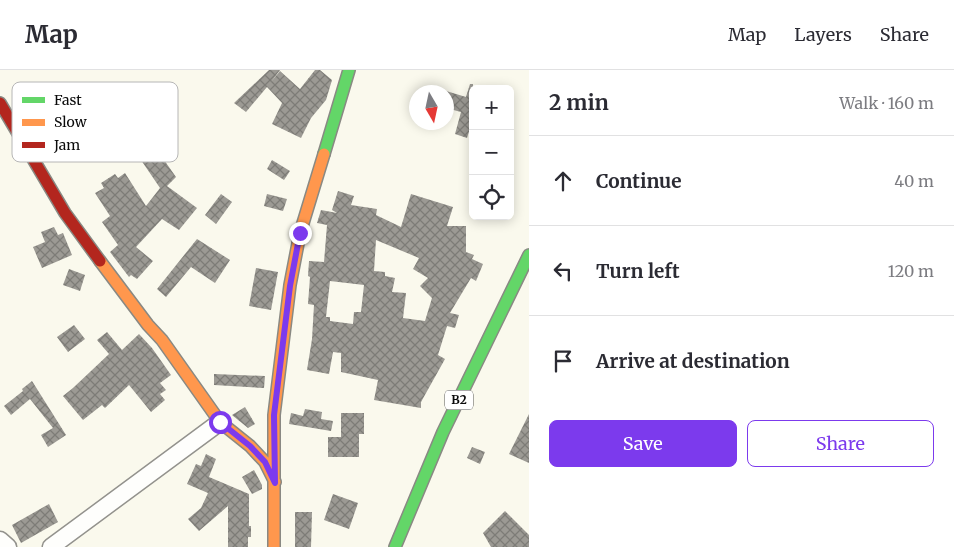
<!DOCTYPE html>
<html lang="en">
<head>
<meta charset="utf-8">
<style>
  :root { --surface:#fff; --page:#f2f2f3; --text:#2b2b33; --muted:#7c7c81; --line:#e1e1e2; --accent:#7c3aed }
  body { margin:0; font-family:Merriweather,serif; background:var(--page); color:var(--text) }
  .controls { position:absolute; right:15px; top:15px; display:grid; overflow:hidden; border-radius:8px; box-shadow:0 2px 12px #0003 }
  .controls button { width:45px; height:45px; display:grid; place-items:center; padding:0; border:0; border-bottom:1px solid var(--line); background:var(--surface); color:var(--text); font:25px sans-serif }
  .compass { position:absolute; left:409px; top:15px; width:45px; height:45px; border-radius:50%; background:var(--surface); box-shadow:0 2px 12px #0003; rotate:171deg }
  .stop { position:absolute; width:15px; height:15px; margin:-11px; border:4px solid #7c3aed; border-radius:50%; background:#fff }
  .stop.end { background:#7c3aed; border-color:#fff; box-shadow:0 1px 5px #0008 }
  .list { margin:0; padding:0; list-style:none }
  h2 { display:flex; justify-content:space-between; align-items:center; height:65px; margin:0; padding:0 20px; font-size:21px }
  h2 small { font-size:16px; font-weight:400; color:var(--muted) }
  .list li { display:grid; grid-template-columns:32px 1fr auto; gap:15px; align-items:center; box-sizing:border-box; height:90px; padding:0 20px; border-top:1px solid var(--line) }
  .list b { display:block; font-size:19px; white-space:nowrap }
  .list em { font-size:16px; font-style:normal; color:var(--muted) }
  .actions { display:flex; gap:10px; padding:15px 20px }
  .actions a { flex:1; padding:11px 0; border:1px solid var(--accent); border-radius:8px; text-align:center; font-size:18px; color:var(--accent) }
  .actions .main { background:var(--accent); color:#fff }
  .icon { flex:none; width:28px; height:28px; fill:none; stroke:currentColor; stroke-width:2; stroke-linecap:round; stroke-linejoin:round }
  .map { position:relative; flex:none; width:529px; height:477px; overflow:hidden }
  header { display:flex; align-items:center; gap:30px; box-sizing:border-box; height:70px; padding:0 25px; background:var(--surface); border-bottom:1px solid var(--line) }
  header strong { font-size:24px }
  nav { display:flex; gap:28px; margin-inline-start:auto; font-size:18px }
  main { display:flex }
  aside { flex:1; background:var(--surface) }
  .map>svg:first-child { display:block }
  .building { fill:url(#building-cross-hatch); fill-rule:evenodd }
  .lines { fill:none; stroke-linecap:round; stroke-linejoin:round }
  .street-casing { stroke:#93928d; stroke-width:19 }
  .fast-casing { stroke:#898983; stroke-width:14 }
  .slow-casing { stroke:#898983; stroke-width:14 }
  .jam-casing { stroke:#898983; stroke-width:14 }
  .street { stroke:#fefefc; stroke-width:16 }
  .fast { stroke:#63d668; stroke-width:11 }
  .slow { stroke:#ff974d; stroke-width:11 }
  .jam { stroke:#b3261e; stroke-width:11 }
  .route { stroke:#7c3aed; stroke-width:6 }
  .labels { text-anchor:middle; stroke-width:5; stroke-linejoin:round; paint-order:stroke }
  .shield { fill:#fff; stroke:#545454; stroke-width:1 }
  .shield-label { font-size:12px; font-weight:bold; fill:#0b0b0b }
  .key { fill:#fff; stroke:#b6b6b6; stroke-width:1 }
  .key-label { font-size:14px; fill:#0b0b0b }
</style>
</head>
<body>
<header>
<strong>Map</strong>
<nav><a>Map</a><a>Layers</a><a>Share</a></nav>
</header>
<main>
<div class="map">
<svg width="529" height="477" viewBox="0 0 529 477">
  <defs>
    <pattern id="building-cross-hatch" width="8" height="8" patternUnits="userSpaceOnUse" patternTransform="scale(1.25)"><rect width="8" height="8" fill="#9c9a94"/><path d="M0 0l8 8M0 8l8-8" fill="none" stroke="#7d7c77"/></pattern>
  </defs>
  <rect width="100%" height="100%" fill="#faf9ed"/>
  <path class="building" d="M269,0H280L271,12L280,1L300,19L315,0H320L332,10L326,30L311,48L301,68L272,54L282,33L267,17L246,42L234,33Z
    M470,14H473V49L467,68L455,64L461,42L446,38V21L466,27Z
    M157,80L176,107L167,116L197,138L179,160L162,149L136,177L153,191L137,209L131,205L129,207L110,182L118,175L102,152L110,146L95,123L104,118L101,113L115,104L118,108L125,103L146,136L160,118L141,90Z
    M272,90L290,101L284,110L267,99Z
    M338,121L354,126L351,135L377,139L376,145L401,157L411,124L453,137L447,156H466V182L474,185L472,189L483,194L476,211L471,208L450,243L459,245L455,258L447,256L438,285L445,289L421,332V338L374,330L378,310L341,302V283L333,282L329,304L307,300L312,269L314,235L308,234L310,207L308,206L309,191L324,192L327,155L317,153L321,140L337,143L332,140ZM376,170L419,188L413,199L428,208L420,216L432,228L425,251L403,248L406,223L392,222L395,208L385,206V202L374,201ZM330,211L364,215L361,242H354L353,254L330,251V247H326Z
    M221,124L232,132L216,154L205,145Z
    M267,124L287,129L283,141L264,136Z
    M54,157L58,165L63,163L72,185L42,198L33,177L45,172L41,162Z
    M197,169L230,190L215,213L191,197L166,227L157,219Z
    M256,198L278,202L271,240L249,236Z
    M69,199L85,205L80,221L63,215Z
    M74,255L85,269L68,282L57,267Z
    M107,262L122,280L139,264L152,278L171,305L160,313L166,320L160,324L165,330L151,342L129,315L105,338L102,335L83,350L63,326L73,318L109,284L97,270Z
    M214,304L265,306L264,318L214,315Z
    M32,311L66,365L48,377L41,365L53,358L30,329L11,345L4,336L23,321L22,319Z
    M245,337L255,354L248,358L232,345Z
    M305,339L322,342L321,349L333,351L331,361L289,354L291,343L303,346Z
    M341,343H364V364H359V387H328V367H341Z
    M529,344V393L509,384Z
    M472,377L485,382L480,394L467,388Z
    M206,384L216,389L209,407L249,424V456H251V467H248V477H228V436L199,461L188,449L201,438L208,423L187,414L196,394L201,396Z
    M254,400L262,415V419L252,424L242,407Z
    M333,424L358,433L349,459L324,450Z
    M49,434L58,452L21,473L12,455Z
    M505,441L529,465V477H491L483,463Z
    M295,442H312L311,477H295Z"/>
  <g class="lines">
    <defs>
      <path id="street" d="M0,470L8,477
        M51,477L220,352"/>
      <path id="fast" d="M324,84L349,0
        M395,477L443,362L529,185"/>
      <path id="slow" d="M100,191L148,255L162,270L220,352L250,376L265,392L275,412
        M274,477V345L290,215L300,163L324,84"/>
      <path id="jam" d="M0,33L65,143L100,191"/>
    </defs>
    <use href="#street" class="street-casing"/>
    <use href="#fast" class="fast-casing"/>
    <use href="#slow" class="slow-casing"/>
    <use href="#jam" class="jam-casing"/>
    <use href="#street" class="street"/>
    <use href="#fast" class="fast"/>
    <use href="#slow" class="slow"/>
    <use href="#jam" class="jam"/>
  </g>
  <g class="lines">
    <path class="route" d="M220,352L250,376L265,392L275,413L274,345L290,216L300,163"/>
  </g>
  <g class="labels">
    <rect class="shield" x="445" y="320.5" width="28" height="19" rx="4"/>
    <g class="shield-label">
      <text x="459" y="334">B2</text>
    </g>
  </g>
  <rect x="12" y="12" width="166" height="80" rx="8" class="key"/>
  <rect x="22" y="27" width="23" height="6" fill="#63d668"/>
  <rect x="22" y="49" width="23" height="7" fill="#ff974d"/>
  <rect x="22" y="72" width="23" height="6" fill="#b3261e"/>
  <g class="key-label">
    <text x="54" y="35">Fast</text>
    <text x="54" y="57">Slow</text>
    <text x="54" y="80">Jam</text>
  </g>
</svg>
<div class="controls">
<button>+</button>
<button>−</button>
<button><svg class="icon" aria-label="locate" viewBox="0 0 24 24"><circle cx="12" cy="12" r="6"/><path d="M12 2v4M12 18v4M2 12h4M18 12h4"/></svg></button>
</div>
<svg class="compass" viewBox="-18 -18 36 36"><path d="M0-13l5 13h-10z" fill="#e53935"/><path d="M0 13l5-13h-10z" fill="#7c7c81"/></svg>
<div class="stop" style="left:220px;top:352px"></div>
<div class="stop end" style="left:300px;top:163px"></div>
</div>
<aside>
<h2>2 min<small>Walk · 160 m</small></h2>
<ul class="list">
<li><svg class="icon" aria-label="ahead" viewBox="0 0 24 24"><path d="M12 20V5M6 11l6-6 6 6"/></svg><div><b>Continue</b></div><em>40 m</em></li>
<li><svg class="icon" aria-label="left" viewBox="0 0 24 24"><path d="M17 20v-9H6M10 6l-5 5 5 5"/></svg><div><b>Turn left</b></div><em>120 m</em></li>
<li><svg class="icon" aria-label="arrive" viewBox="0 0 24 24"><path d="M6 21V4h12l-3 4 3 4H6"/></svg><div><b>Arrive at destination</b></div></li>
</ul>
<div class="actions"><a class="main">Save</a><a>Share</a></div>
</aside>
</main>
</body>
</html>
